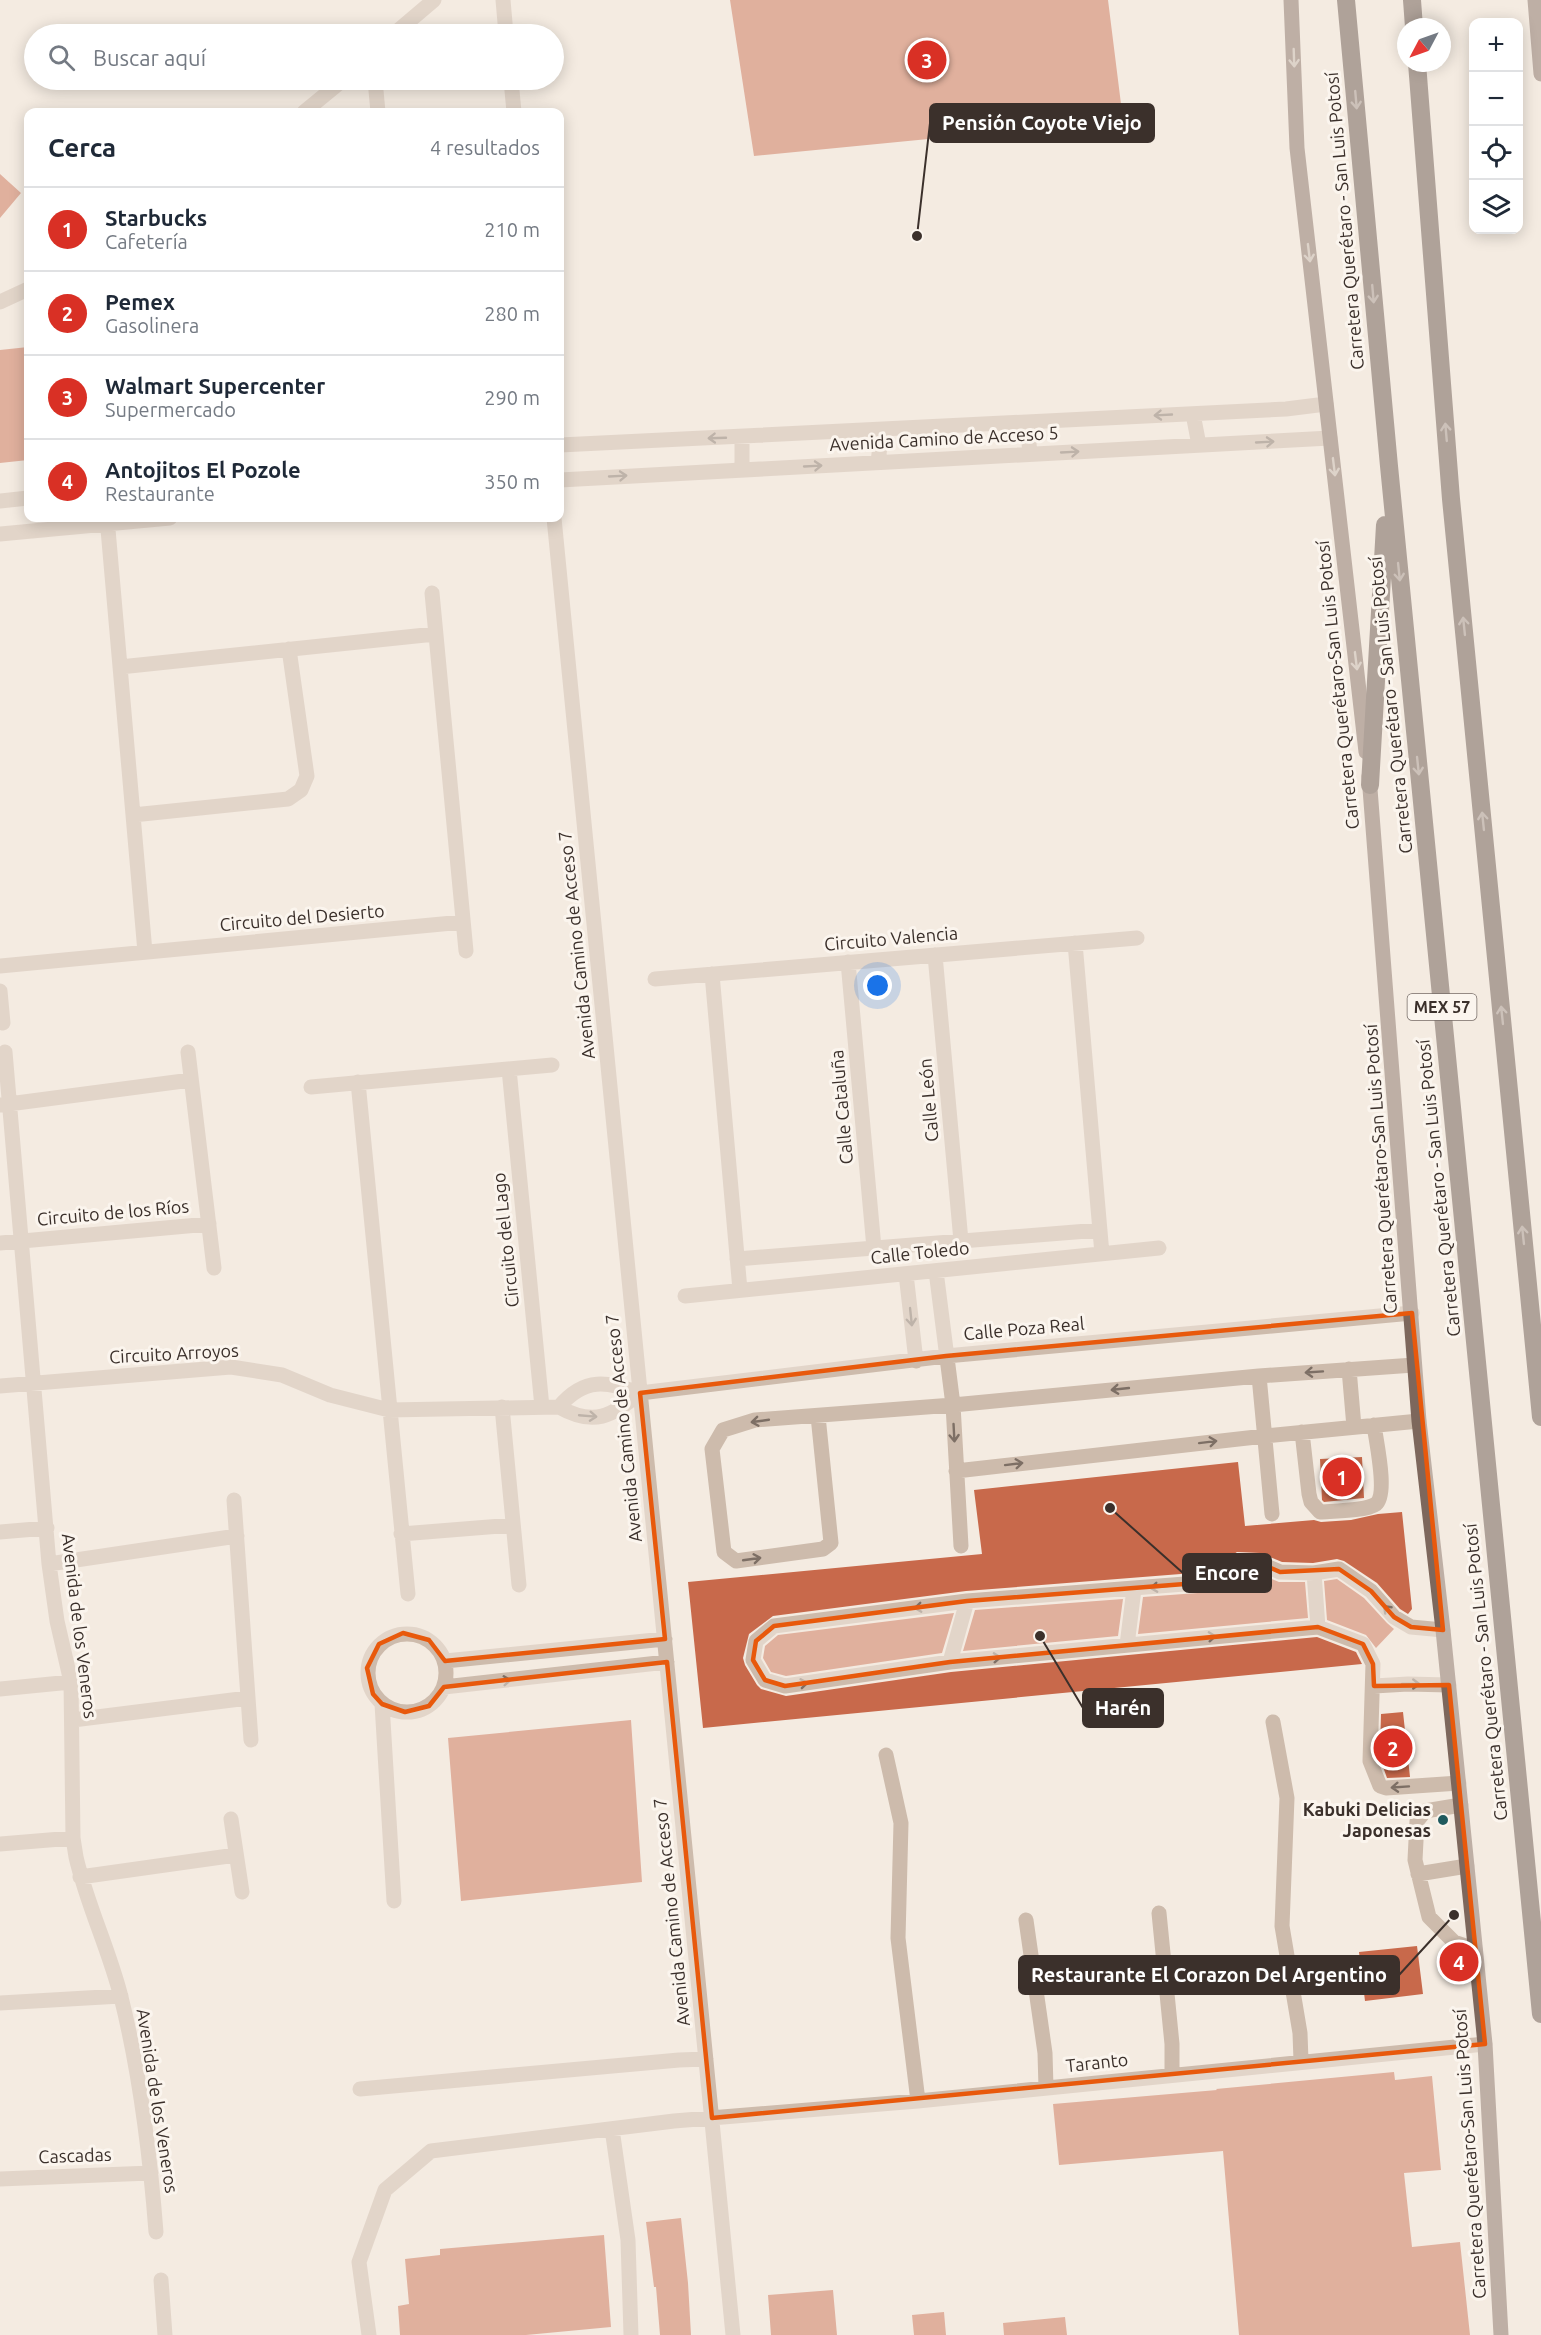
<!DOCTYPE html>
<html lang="es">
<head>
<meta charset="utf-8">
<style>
  :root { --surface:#fff; --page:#f2f2f3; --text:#1f2937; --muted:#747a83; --line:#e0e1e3; --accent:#d93025 }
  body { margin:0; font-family:Ubuntu,sans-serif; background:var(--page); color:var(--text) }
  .controls { position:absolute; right:18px; top:18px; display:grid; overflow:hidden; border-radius:12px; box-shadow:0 3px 15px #0003 }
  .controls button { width:54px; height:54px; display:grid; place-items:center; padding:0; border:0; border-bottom:2px solid var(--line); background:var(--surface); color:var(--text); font:30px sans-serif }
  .compass { position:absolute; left:1397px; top:18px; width:54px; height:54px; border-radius:50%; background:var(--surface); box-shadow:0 3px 15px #0003; rotate:229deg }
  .you { position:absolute; left:878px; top:986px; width:21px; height:21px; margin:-15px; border:4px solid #fff; border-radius:50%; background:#1a73e8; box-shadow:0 0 0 9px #1a73e833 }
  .badge { display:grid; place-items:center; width:39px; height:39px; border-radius:50%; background:var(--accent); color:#fff; font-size:20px; font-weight:700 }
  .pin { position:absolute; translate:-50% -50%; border:3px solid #fff; box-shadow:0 2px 6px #0006 }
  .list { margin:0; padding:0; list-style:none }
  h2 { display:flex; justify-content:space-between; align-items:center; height:78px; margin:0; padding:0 24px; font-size:26px }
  h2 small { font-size:20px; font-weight:400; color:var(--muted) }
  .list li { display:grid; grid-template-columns:39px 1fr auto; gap:18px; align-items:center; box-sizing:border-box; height:84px; padding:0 24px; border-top:2px solid var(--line) }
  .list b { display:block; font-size:22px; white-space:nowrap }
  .list p { margin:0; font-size:20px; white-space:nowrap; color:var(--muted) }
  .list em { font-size:20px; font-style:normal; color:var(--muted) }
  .icon { flex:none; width:33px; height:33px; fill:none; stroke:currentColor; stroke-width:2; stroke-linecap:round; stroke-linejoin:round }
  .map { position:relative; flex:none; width:1541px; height:2335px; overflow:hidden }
  .search { position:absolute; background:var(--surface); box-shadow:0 3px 15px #0003; left:24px; top:24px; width:540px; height:66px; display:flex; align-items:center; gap:15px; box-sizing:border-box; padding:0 21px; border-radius:33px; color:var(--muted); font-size:22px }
  .panel { position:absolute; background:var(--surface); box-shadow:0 3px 15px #0003; left:24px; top:108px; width:540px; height:414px; border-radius:12px }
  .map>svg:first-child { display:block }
  .building { fill:#c8694b }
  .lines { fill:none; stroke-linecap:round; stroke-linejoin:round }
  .minor { stroke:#cdbbac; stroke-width:15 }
  .major { stroke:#7d675c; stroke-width:15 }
  .highway { stroke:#5c4a42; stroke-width:18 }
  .oneway { stroke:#c2b5ac }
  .oneway2 { stroke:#9c8e87 }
  .oneway3 { stroke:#7d6f65 }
  .marked { fill:none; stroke:#e8590c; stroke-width:4.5; stroke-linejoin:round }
  .poi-dot { fill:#1f5a5e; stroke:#fbf5ee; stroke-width:2 }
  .labels { text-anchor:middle; stroke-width:6; stroke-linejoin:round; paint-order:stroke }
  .shield { fill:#fbf5ee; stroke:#756b66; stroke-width:1.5 }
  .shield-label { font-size:16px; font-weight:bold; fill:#3b302b }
  .street-label { font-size:18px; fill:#3b302b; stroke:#fbf5ee }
  .poi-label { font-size:18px; font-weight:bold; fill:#3b302b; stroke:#fbf5ee; text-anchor:end }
  .leader { fill:none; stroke:#3b302b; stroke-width:2 }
  .callout-dot { fill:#3b302b; stroke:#fbf5ee; stroke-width:2 }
  .callout { fill:#3b302b; stroke:#3b302b; stroke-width:2 }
  .callout-label { font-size:20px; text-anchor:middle; font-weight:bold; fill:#fff }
</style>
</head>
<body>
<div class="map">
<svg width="1541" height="2335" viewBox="0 0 1541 2335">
  <rect width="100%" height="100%" fill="#f4ebe1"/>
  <path class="building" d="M730,0H1108L1123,120L754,156Z
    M0,174L21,193L0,218Z
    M28,347V460L0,463V350Z
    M1362,1457L1364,1498L1324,1502L1322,1500L1320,1459Z
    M1238,1462L1245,1526L1314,1520L1321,1522L1351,1520L1378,1514L1402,1512L1412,1609L1408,1614L1400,1609L1377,1583L1344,1561L1337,1559L1313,1563L1282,1562L1260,1553L1237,1552L1206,1572L966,1591L773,1616L749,1634L743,1658L745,1665L757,1685L761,1689L786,1696L951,1672L1317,1637L1356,1652L1362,1664L703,1728L688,1582L982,1554L974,1490Z
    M1240,1572H1255L1279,1582H1305L1308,1618L1138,1634L1143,1597L1211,1592Z
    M1337,1579L1364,1598L1387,1623L1394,1629L1376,1648L1366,1635L1327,1620L1324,1581Z
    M1123,1599L1118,1636L963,1651L975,1610Z
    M954,1613L942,1653L786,1676L771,1672L763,1658L765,1646L778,1635Z
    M1403,1712L1410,1777L1387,1778L1382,1764L1380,1750L1381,1714Z
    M631,1720L642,1882L461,1901L448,1738Z
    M1417,1946L1423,1994L1365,2001L1359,1952Z
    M1394,2072L1395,2080L1432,2076L1441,2170L1404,2173L1412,2247L1460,2242L1470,2335H1239L1223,2151L1059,2165L1053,2104L1217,2090L1216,2089Z
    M681,2218L688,2283L691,2335H660L656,2287H654L646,2222Z
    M604,2235L611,2327L526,2335H400L398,2306L409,2304L405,2259L440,2255V2249Z
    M833,2290L837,2335H771L768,2295Z
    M944,2312L946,2335H914L912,2315Z
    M1065,2317L1067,2335H1004L1003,2323Z"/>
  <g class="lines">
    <path class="minor" d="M503,0L506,34
      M394,34L434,0
      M375,80L378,112
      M511,80L514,112
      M304,112L343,80
      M0,302L28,289
      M1193,414L1199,445
      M1027,422L1030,454
      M742,437V469
      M560,445L1286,409L1326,404
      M878,462L882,430
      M560,480L1330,438
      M0,501L28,498
      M107,518L145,952
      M554,518L733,2335
      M0,534L170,518
      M432,593L466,951
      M120,667L435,634
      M133,815L288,799L301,790L307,776L289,649
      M1075,943L1102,1254
      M935,955L961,1241
      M848,962L874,1248
      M0,966L463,922
      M712,974L740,1290
      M655,979L1137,938
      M0,991L3,1023
      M5,1052L49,1564L57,1621L71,1682L73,1838L76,1857C87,1905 109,1949 121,1997C140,2073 150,2154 156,2232
      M188,1052L214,1268
      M509,1069L542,1407
      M358,1082L408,1594
      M311,1087L552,1065
      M1,1105L191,1080
      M0,1243L209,1224
      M737,1259L1100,1230
      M906,1274L916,1361
      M685,1296L1159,1248
      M1349,1369L1354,1427
      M1259,1376L1272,1514
      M0,1386L231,1367L282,1375L330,1395L389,1410L559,1407C594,1427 612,1416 640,1393
      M502,1407L519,1585
      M559,1407C585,1376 607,1382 640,1393L946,1356L1412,1313
      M818,1416L831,1543L823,1549L736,1561L724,1552L712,1449L723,1430L755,1420L953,1405L936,1271
      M1302,1432L1309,1494L1311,1502L1320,1512C1334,1511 1366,1511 1376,1504C1388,1494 1376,1441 1374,1425
      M956,1471L1265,1436L1419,1421
      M234,1500L251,1740
      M0,1532L47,1528
      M401,1534L513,1525
      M961,1546L953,1405L1259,1376L1414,1365
      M49,1564L237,1536
      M1314,1573L1318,1627
      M1443,1630L1411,1627L1394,1617L1371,1591L1339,1569L1314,1573L1280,1572L1257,1562H1237L1210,1582L967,1601L774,1626L756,1641L753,1660L765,1680L785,1686L950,1662L1318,1627L1363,1644L1373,1664L1370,1761L1380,1786L1386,1788L1459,1783
      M368 1673a39 39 0 1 1 78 0a39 39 0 1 1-78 0Z
      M1127,1645L1134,1589
      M445,1661L665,1639
      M950,1662L967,1601
      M1374,1686L1408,1684L1449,1685
      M444,1687L667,1662
      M0,1689L71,1682
      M382,1704L394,1901
      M73,1720L248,1698
      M1273,1722L1287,1798L1282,1926L1300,2033L1301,2061
      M886,1755L901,1823L898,1938L918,2101
      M1461,1805L1425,1811L1417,1821L1415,1860L1429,1917L1454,1942L1475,1949
      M231,1819L242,1892
      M0,1844L73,1838
      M1418,1874L1467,1866
      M80,1877L236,1855
      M1159,1913L1172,2044V2075
      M1026,1920L1045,2053L1046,2088
      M0,2003L121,1996
      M360,2089L679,2060L706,2059
      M612,2129L628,2240L631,2335
      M0,2179L151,2173
      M161,2280L165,2335
      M369,2335L359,2262L385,2190L431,2151L674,2121L918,2101L1485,2044"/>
    <path class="major" d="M1291,0L1297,148L1366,752
      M1535,0L1541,74
      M1369,776L1419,1421L1443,1630L1485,2044L1501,2335"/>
    <path class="highway" d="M1346,0L1389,466L1541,2014
      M1412,0L1414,27
      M1417,63L1451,499L1541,1417
      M1370,785L1385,525"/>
  </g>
  <defs><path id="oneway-shaft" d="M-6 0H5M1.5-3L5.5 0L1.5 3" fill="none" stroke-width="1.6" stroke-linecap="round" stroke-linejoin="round" transform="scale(1.5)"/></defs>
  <g class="oneway">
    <use href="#oneway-shaft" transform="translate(1294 58) rotate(88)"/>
    <use href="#oneway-shaft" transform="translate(1309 253) rotate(83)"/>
    <use href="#oneway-shaft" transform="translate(1334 467) rotate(83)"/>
    <use href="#oneway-shaft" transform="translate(1356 661) rotate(83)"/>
  </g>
  <g class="oneway2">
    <use href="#oneway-shaft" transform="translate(1356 100) rotate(85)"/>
    <use href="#oneway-shaft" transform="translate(1373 294) rotate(85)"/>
    <use href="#oneway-shaft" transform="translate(1446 432) rotate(-95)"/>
    <use href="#oneway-shaft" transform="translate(1399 572) rotate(84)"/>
    <use href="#oneway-shaft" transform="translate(1464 626) rotate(-96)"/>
    <use href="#oneway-shaft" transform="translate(1418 766) rotate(84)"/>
    <use href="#oneway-shaft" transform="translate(1483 821) rotate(-96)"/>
    <use href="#oneway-shaft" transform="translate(1502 1015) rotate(-96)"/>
    <use href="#oneway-shaft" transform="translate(1523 1235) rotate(-96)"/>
  </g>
  <g class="oneway3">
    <use href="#oneway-shaft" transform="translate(1163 415) rotate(177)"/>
    <use href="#oneway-shaft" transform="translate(717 438) rotate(178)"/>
    <use href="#oneway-shaft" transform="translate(1265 442) rotate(-3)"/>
    <use href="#oneway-shaft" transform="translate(1070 452) rotate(-3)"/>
    <use href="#oneway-shaft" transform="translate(813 466) rotate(-3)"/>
    <use href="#oneway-shaft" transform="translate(618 476) rotate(-3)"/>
    <use href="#oneway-shaft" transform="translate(911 1317) rotate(84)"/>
    <use href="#oneway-shaft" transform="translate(1314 1372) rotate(176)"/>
    <use href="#oneway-shaft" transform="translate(1120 1389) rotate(174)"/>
    <use href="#oneway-shaft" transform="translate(588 1416) rotate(5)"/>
    <use href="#oneway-shaft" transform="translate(760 1421) rotate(172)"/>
    <use href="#oneway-shaft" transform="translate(954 1433) rotate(87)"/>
    <use href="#oneway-shaft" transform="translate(1208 1442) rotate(-7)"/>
    <use href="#oneway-shaft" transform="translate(1014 1464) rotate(-7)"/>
    <use href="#oneway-shaft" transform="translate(752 1559) rotate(-8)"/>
    <use href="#oneway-shaft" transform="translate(1159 1587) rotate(174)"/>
    <use href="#oneway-shaft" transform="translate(923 1607) rotate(173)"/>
    <use href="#oneway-shaft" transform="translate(1390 1612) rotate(-135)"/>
    <use href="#oneway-shaft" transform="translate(1207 1637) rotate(-5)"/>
    <use href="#oneway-shaft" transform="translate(992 1658) rotate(-5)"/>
    <use href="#oneway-shaft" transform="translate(502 1681) rotate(-6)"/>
    <use href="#oneway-shaft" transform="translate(799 1684) rotate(-8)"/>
    <use href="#oneway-shaft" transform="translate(1411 1684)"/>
    <use href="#oneway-shaft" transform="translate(1400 1787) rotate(176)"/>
  </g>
  <path d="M0 0H1541V2335H0ZM1412,1313L1443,1630L1411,1627L1394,1617L1371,1591L1339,1569L1280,1572L1257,1562H1237L1210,1582L967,1601L774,1626L756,1641L753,1660L765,1680L785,1686L950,1662L1318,1627L1363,1644L1373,1664L1374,1686L1449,1685L1485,2044L712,2118L667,1662L444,1687L429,1706L405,1712L382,1704L373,1694L367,1668L379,1644L403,1633L429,1640L445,1661L665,1639L640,1393L946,1356Z" fill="#f4ebe1" fill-opacity=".55" fill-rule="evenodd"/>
  <path class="marked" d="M1412,1313L1443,1630L1411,1627L1394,1617L1371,1591L1339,1569L1280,1572L1257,1562H1237L1210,1582L967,1601L774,1626L756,1641L753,1660L765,1680L785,1686L950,1662L1318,1627L1363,1644L1373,1664L1374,1686L1449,1685L1485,2044L712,2118L667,1662L444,1687L429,1706L405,1712L382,1704L373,1694L367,1668L379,1644L403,1633L429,1640L445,1661L665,1639L640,1393L946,1356Z"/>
  <circle class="poi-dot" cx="1443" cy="1820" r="6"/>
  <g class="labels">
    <rect class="shield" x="1407.5" y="994" width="69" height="26" rx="4.5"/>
    <g class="shield-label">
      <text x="1442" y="1013">MEX 57</text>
    </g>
    <g class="street-label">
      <text transform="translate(1345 221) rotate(-95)" y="6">Carretera Querétaro - San Luis Potosí</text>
      <text transform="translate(944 439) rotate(-3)" y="6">Avenida Camino de Acceso 5</text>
      <text transform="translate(1338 685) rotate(-96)" y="6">Carretera Querétaro-San Luis Potosí</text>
      <text transform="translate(1391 705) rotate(-96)" y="6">Carretera Querétaro - San Luis Potosí</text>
      <text transform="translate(302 918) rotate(-5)" y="6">Circuito del Desierto</text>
      <text transform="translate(891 939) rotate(-5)" y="6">Circuito Valencia</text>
      <text transform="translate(577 945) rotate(-96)" y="6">Avenida Camino de Acceso 7</text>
      <text transform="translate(929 1100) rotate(-95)" y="6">Calle León</text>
      <text transform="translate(842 1107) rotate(-95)" y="6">Calle Cataluña</text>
      <text transform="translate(1381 1169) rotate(-94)" y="6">Carretera Querétaro-San Luis Potosí</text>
      <text transform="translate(1439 1188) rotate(-96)" y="6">Carretera Querétaro - San Luis Potosí</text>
      <text transform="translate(113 1213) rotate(-5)" y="6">Circuito de los Ríos</text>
      <text transform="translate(506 1240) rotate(-96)" y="6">Circuito del Lago</text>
      <text transform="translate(920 1253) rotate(-6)" y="6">Calle Toledo</text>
      <text transform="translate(1024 1329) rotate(-5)" y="6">Calle Poza Real</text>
      <text transform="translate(174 1354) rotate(-3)" y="6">Circuito Arroyos</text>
      <text transform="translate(624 1428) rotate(-96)" y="6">Avenida Camino de Acceso 7</text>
      <text transform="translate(79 1626) rotate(83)" y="6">Avenida de los Veneros</text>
      <text transform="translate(1486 1672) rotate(-96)" y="6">Carretera Querétaro - San Luis Potosí</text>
      <text transform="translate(672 1912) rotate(-96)" y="6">Avenida Camino de Acceso 7</text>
      <text transform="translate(1097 2063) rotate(-6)" y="6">Taranto</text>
      <text transform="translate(157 2101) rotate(81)" y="6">Avenida de los Veneros</text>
      <text transform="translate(1470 2154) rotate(-94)" y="6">Carretera Querétaro-San Luis Potosí</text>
      <text transform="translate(75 2156) rotate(-2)" y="6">Cascadas</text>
    </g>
    <g class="poi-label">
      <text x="1431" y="1816">Kabuki Delicias<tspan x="1431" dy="21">Japonesas</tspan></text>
    </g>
  </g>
  <path class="leader" d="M917 236L930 123M1110 1508L1183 1573M1040 1636L1083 1708M1454 1915L1399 1975"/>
  <g class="callout-dot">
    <circle cx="917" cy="236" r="6"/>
    <circle cx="1110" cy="1508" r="6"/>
    <circle cx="1040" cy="1636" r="6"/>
    <circle cx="1454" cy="1915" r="6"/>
  </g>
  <g class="callout">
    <rect x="930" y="104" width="224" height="38" rx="6"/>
    <rect x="1183" y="1554" width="88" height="38" rx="6"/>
    <rect x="1083" y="1689" width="80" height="38" rx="6"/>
    <rect x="1019" y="1956" width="380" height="38" rx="6"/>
  </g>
  <g class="callout-label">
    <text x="1042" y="130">Pensión Coyote Viejo</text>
    <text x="1227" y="1580">Encore</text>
    <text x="1123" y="1715">Harén</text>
    <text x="1209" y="1982">Restaurante El Corazon Del Argentino</text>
  </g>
</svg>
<div class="controls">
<button>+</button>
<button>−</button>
<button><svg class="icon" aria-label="locate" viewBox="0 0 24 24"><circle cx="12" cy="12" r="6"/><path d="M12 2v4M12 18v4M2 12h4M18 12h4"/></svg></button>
<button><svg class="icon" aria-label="layers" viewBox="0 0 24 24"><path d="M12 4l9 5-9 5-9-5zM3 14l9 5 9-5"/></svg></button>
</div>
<svg class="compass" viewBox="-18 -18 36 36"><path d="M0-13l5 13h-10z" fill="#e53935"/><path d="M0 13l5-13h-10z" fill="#747a83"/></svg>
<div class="you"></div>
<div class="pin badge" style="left:1342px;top:1477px">1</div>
<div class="pin badge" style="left:1393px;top:1748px">2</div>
<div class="pin badge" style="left:927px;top:60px">3</div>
<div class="pin badge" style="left:1459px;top:1962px">4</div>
<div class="search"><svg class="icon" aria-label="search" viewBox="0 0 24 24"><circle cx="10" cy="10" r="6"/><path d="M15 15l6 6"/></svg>Buscar aquí</div>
<section class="panel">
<h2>Cerca<small>4 resultados</small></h2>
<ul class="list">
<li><span class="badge">1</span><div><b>Starbucks</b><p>Cafetería</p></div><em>210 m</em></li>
<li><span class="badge">2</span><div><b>Pemex</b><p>Gasolinera</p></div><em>280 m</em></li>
<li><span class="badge">3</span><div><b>Walmart Supercenter</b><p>Supermercado</p></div><em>290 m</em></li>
<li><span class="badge">4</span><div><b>Antojitos El Pozole</b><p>Restaurante</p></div><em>350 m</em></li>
</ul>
</section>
</div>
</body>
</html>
